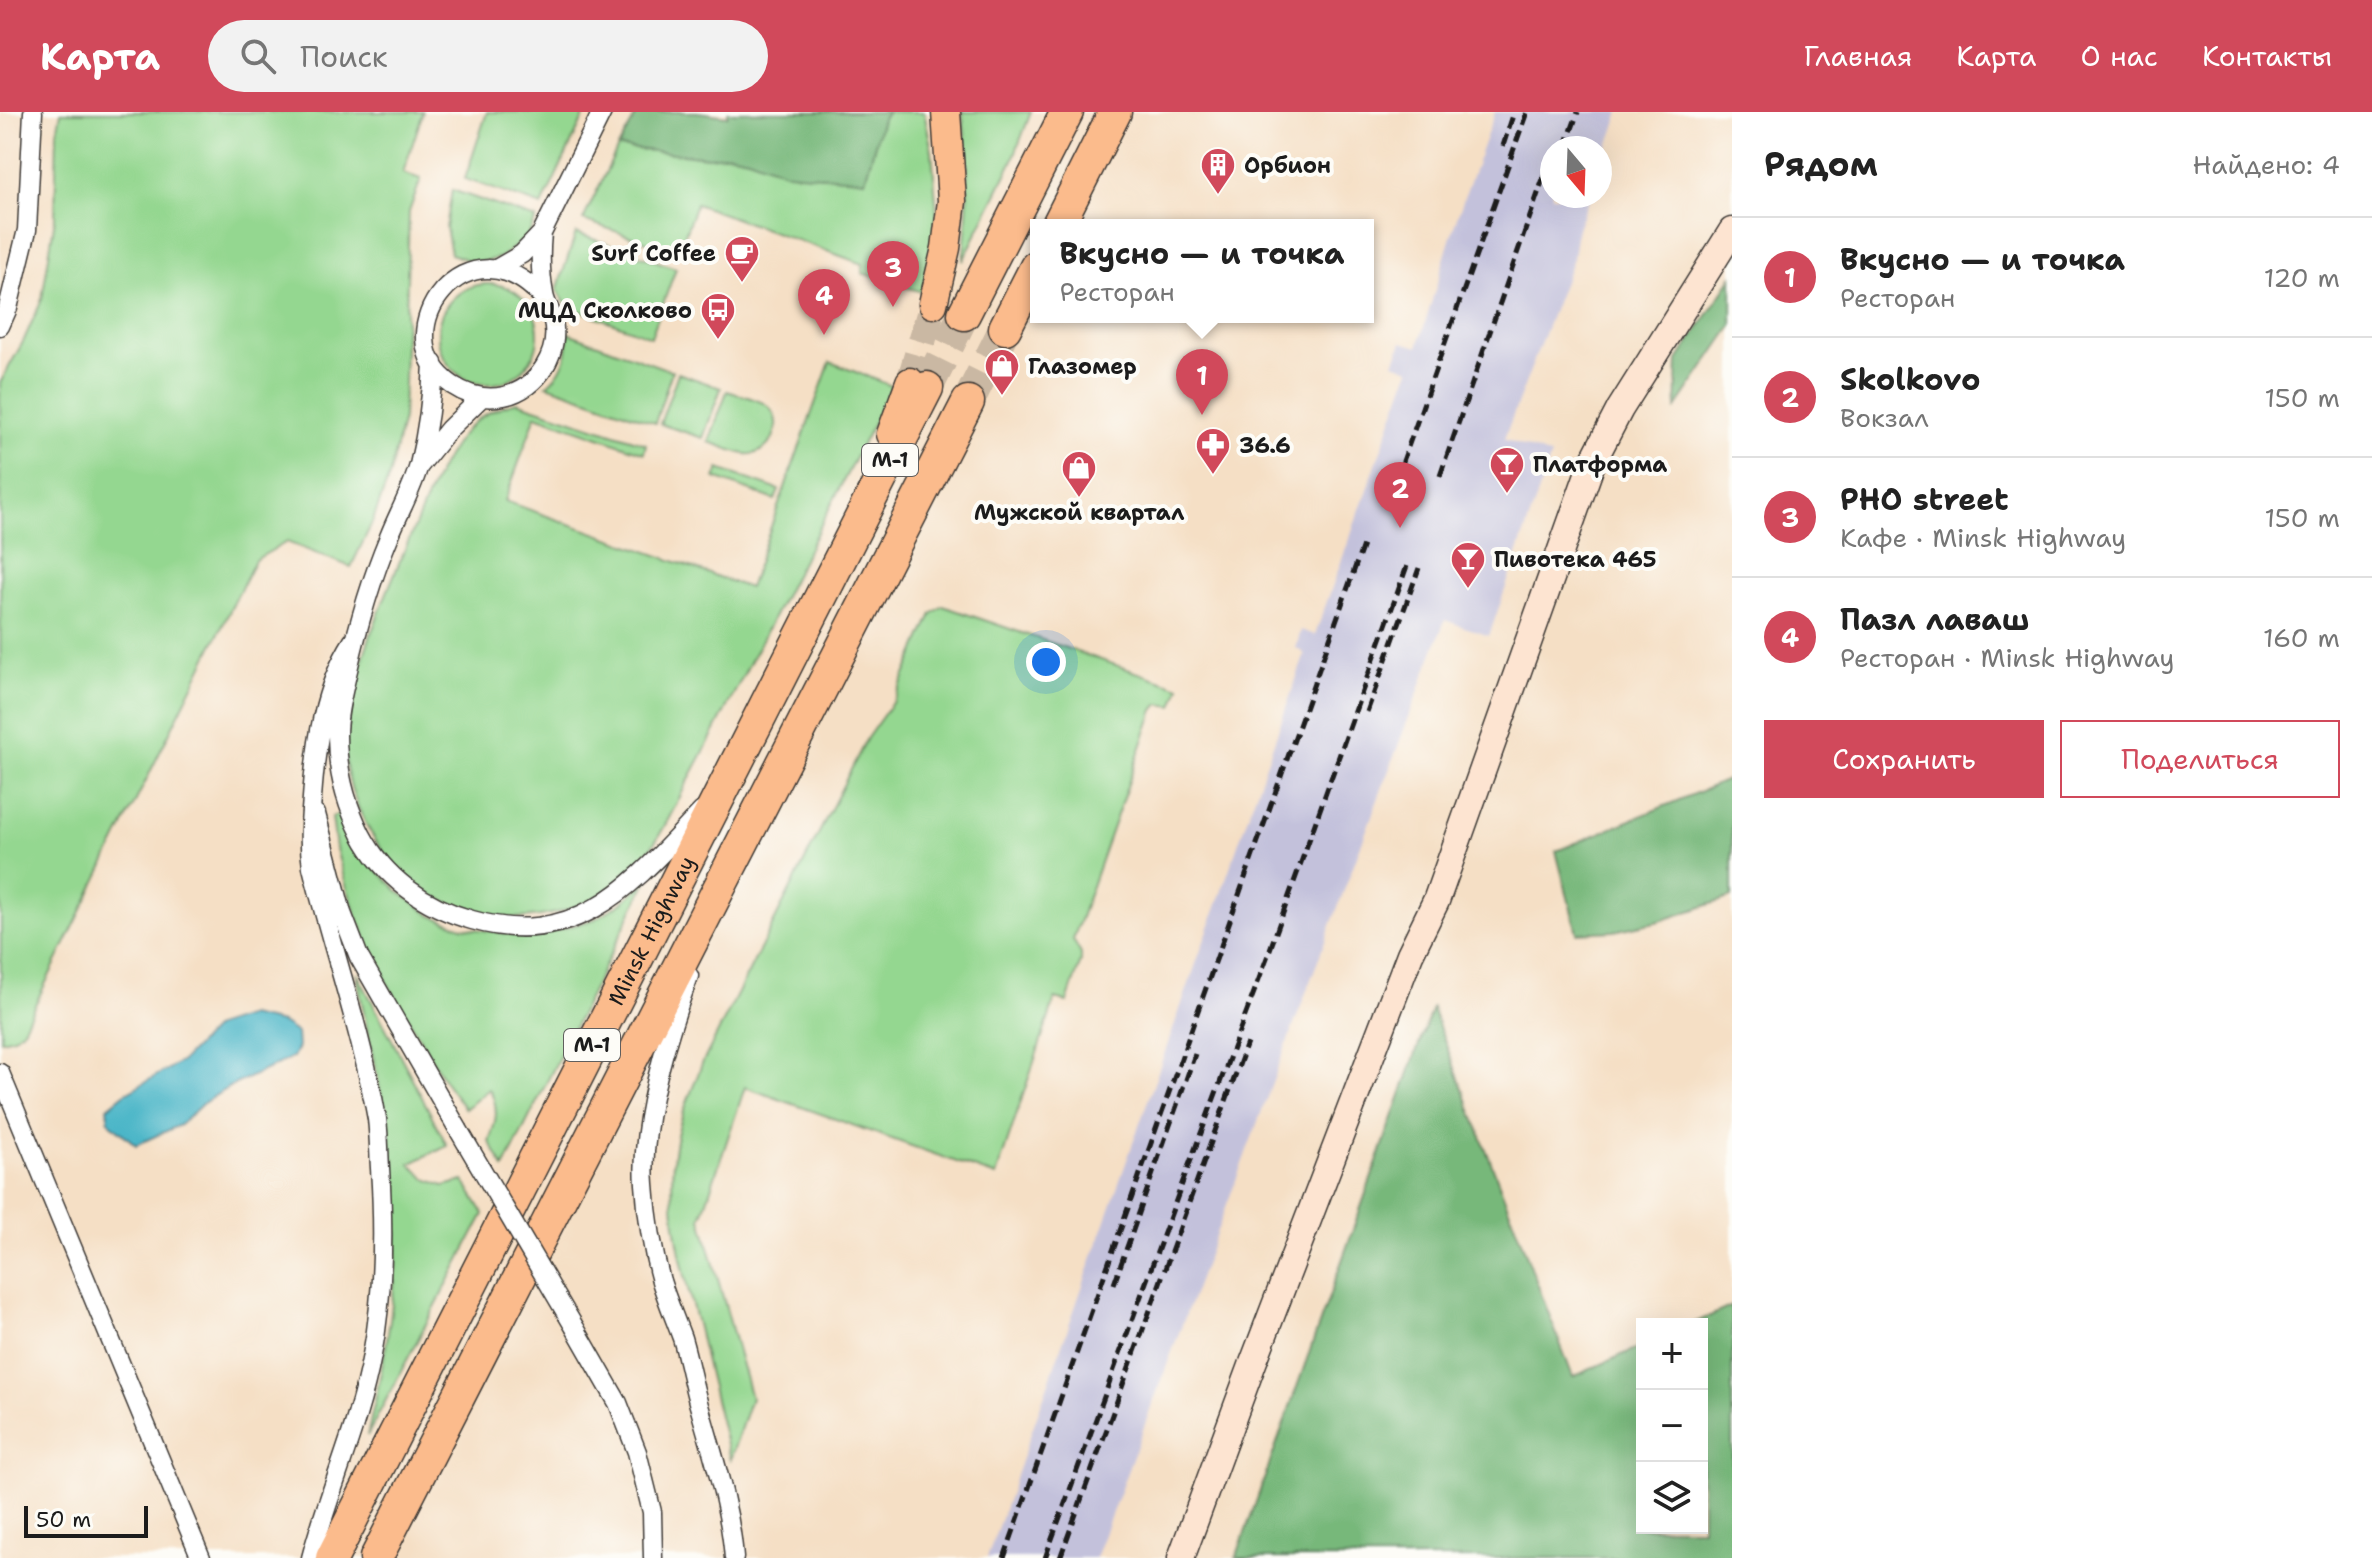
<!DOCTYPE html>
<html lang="ru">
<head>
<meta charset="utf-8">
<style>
  :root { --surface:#fff; --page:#f2f2f2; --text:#222; --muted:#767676; --line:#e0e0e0; --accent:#d1495b }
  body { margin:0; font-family:"Shantell Sans",sans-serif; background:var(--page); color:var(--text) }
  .controls { position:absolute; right:24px; bottom:24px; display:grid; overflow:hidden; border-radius:0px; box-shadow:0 8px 32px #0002 }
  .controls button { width:72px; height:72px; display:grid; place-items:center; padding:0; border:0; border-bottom:2px solid var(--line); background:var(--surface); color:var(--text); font:40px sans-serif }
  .compass { position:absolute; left:1540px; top:24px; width:72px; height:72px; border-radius:50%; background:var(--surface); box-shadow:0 8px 32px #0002; rotate:161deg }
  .scale { position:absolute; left:24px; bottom:20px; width:124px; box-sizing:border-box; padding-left:8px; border:4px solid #1c1c1c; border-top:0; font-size:22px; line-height:28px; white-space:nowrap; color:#1c1c1c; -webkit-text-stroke:6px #fdfcf7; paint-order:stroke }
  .you { position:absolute; left:1046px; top:550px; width:28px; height:28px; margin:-20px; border:6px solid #fff; border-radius:50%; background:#1a73e8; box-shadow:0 0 0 12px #1a73e833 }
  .badge { display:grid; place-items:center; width:52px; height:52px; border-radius:50%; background:var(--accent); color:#fff; font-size:26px; font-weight:700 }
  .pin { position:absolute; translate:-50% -66px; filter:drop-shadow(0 2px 4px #0008) }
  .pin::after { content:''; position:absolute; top:42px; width:28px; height:24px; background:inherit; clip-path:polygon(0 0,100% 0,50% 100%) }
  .popup { position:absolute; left:1030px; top:107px; width:344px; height:104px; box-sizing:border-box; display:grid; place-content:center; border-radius:0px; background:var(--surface); filter:drop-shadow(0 2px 6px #0005); font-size:26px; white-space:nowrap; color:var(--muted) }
  .popup b { font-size:30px; color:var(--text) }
  .popup::after { content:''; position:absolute; left:50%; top:100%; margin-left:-16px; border:16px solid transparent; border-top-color:var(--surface) }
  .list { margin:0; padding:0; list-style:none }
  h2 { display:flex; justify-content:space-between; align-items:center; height:104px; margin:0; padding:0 32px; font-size:34px }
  h2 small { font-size:26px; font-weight:400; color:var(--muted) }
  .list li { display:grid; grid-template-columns:52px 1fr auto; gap:24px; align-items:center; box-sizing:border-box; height:120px; padding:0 32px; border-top:2px solid var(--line) }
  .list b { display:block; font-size:30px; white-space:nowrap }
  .list p { margin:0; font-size:26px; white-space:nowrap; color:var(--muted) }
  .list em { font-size:26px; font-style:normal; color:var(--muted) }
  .actions { display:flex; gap:16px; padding:24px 32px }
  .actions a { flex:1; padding:18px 0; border:2px solid var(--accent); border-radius:0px; text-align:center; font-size:28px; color:var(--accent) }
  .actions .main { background:var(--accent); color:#fff }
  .icon { flex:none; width:44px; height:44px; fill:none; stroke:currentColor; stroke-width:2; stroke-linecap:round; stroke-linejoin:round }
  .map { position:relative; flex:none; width:1732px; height:1446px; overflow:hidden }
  header { display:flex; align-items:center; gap:48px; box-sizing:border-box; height:112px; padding:0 40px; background:var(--accent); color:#fff }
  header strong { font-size:38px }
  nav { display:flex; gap:44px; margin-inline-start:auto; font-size:28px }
  .search { width:560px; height:72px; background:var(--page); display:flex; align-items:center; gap:20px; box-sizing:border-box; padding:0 28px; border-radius:44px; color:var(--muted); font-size:30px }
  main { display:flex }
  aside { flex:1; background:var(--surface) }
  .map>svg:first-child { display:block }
  .industrial { fill:#c3c1db }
  .green { fill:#94d790; stroke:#587a56; stroke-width:2 }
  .forest { fill:#77b87a; stroke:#4a6a4b; stroke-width:2 }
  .water { fill:#4ab5c7; stroke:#336872; stroke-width:2 }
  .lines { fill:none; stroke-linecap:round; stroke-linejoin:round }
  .primary-tunnel { stroke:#cab8a3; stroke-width:28; stroke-dasharray:28 14; stroke-linecap:butt }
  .highway-tunnel { stroke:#cab8a3; stroke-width:32; stroke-dasharray:32 16; stroke-linecap:butt }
  .street-casing { stroke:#3d3935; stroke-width:21 }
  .secondary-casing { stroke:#3d3935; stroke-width:29 }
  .primary-casing { stroke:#3d3935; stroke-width:31 }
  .highway-casing { stroke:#3d3935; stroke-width:35 }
  .street { stroke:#fff; stroke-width:18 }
  .secondary { stroke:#fde4d1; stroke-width:26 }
  .primary { stroke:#fbbb8c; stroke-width:28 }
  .highway { stroke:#fbbb8c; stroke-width:32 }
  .rail { stroke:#1c1c1c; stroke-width:5; stroke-dasharray:12 6; stroke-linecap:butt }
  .street-bridge-casing { stroke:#3d3935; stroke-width:21; stroke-linecap:butt }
  .street-bridge { stroke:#fff; stroke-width:18 }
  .labels { text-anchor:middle; stroke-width:8; stroke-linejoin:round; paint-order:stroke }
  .shield { fill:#fdfcf7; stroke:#605f5e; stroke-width:2 }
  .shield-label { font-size:20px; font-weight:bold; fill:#1c1c1c }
  .poi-label { font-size:22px; font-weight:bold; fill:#1c1c1c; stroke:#fdfcf7; text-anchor:start }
  .street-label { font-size:22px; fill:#1c1c1c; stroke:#fdfcf7 }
</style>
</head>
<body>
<header>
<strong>Карта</strong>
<div class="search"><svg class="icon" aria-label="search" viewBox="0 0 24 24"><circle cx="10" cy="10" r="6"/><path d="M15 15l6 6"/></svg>Поиск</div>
<nav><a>Главная</a><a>Карта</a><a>О нас</a><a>Контакты</a></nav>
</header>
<main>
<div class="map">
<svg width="1732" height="1446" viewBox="0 0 1732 1446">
  <rect width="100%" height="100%" fill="#fdfcf7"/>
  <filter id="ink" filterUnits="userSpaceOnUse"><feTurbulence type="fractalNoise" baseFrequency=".0125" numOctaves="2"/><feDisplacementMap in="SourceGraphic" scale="16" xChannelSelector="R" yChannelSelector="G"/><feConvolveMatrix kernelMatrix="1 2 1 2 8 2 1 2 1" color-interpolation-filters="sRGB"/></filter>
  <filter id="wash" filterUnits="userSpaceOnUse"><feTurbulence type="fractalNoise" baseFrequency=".006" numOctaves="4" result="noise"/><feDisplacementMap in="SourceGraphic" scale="32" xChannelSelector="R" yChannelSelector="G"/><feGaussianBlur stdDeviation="1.8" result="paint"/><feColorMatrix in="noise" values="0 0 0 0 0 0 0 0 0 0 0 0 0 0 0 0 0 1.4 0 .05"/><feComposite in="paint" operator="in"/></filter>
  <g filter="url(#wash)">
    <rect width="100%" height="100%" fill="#f5dfc5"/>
    <path class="industrial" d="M1495,0H1620L1600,57V36H1552V84H1590L1577,117L1573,146L1504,327L1551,344L1489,524L1445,508L1095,1446H987L1305,542L1296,536L1301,518L1315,523L1410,257L1394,251L1402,230L1418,235L1455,111Z"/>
    <path class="green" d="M61,0H423L403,61L421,67L409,100L403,306L389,365L372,411L351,455L287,430L255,448L23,917L14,925L1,928L0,271L24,228L42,187L55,106L57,20Z
      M487,0H586L542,94L465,67Z
      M888,0H924L932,39L937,103L925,181L862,161L863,152L696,92L678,141L583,108L618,35L709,45L729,42L865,68L882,7Z
      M962,0H1031L1012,50L963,149C969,99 970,50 962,0Z
      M452,78L536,107L527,126L499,146L475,151L451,142L446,116Z
      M576,121L676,156L651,225L567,194L557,178Z
      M438 222a50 50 0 1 1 100 0a50 50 0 1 1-100 0Z
      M568,221L672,259L655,311L547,273C563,260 569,241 568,221Z
      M830,250L892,274C838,380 783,487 728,593C715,619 701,645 687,671C670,704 656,736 629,762C592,796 535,814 485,802C465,797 445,791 428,781C386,755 357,707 347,660C334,599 387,478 412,421C426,389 439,352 461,324C476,305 494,296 517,290L646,332L644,341L536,303L505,389L749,476Z
      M678,261L721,276L703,326L660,312Z
      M727,279C739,283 758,286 768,294C787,312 770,345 745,342C733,340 720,333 709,330Z
      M719,357L779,378L775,388L715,366Z
      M943,494L1180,575L1173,594L1159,592L1154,598L1073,828L1081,842V849L1067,890L1055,887L996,1064L745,975L701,1106L751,1286L730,1348C719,1304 708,1260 698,1216C683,1158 665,1095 675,1034C679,1006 692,979 702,952L867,626L894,588L932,502Z
      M342,701L364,745L398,779L432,804L462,815L516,823L558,818L595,807L623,790L648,767L504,1056L489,1029C496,1011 500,995 489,977L465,997L444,968L379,857L357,805L346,773L336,737L332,705Z
      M357,861L447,1033L410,1052L426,1067L444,1074L464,1069L484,1102L367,1324C386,1244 401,1165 396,1083C392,1008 367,935 357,861Z"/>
    <path class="forest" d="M638,0H697L728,4V0H888L882,7L865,68L788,61L748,46L729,42L709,45L618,35Z
      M1732,165V214L1676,296L1678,248Z
      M1732,666V785L1660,809L1614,819L1577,821L1556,739Z
      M1432,896L1573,1265L1642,1234V1416H1702V1212H1692L1732,1194V1446H1236Z"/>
    <path class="water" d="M249,904L282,911L297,921L298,935L293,945L229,975L202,992L180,1013L136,1033L109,1010L107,996L124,982L182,949L215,915Z"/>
  </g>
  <g filter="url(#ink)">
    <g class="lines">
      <path class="primary-tunnel" d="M910,270L933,192"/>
      <path class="highway-tunnel" d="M927,276L964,202
        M968,290L1005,216"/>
      <defs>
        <path id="street" d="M542,121C540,142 540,161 544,182C545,190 550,197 552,205C562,239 538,277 504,284C485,288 467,283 452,273C379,223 469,101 544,187
          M496,157L522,142L542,121L602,0
          M0,214L8,196L27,118L33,0
          M433,251C432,285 427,320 419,353C412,378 398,402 389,425C371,468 358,513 348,558C343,580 337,601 337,623C337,658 346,692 361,722C384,766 425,795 472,808C581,839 635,769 702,699
          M420,353L449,317L482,285
          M316,702L342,801L359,845L458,1017
          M689,864C667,924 640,1009 645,1072C647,1105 652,1137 661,1169C667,1188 675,1207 682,1226C689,1249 693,1274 700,1297C714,1347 730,1395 734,1446
          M0,961L201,1446
          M575,1216L618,1291L637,1340L652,1400L653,1446
          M311,1446C329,1378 359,1313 372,1243C384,1181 384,1118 380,1056C379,1040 379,1023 377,1007C362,922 333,839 312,755C308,730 310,710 312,686C316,631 323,576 353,529"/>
        <path id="secondary" d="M1181,1446L1253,1251L1410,842L1436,789L1592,351L1620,297L1732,119"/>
        <path id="primary" d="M933,192L946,136L952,89L946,0
          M891,322L910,270"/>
        <g id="highway">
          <path d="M1058,113L1115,0"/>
          <path d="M964,202L1067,0"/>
          <path d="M1005,216L1036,155"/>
          <path id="s1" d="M332,1446L927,276"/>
          <path d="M376,1446L968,290"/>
        </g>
      </defs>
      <use href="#street" class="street-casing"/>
      <use href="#secondary" class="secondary-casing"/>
      <use href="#primary" class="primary-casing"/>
      <use href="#highway" class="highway-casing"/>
      <use href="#street" class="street"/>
      <use href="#secondary" class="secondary"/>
      <use href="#primary" class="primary"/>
      <use href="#highway" class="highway"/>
      <path class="rail" d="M1503,34L1514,0
        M1565,36L1578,0
        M1402,352L1527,0
        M1440,364L1552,41
        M1367,600L1419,456
        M1114,1172L1195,942
        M1004,1446L1363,433
        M1045,1446L1186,1061L1268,843L1408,451
        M1060,1446L1247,931"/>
      <defs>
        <path id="street-bridge" d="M458,1017L575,1216"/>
      </defs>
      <use href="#street-bridge" class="street-bridge-casing"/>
      <use href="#street-bridge" class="street-bridge"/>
    </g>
  </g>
  <defs>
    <symbol id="building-pin" viewBox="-11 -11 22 30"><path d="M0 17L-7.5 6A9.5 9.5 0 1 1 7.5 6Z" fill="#d1495b" stroke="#fdfcf7"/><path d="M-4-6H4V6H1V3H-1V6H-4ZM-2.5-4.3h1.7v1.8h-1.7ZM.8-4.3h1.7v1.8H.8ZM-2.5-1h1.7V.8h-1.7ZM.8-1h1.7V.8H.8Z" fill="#fff"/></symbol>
    <symbol id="cafe-pin" viewBox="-11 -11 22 30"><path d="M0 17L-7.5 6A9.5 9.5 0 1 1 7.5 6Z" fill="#d1495b" stroke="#fdfcf7"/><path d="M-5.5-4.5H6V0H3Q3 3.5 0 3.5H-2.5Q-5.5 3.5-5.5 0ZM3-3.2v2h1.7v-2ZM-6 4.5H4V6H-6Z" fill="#fff"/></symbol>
    <symbol id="bus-pin" viewBox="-11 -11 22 30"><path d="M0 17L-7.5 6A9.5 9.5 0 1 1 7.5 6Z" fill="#d1495b" stroke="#fdfcf7"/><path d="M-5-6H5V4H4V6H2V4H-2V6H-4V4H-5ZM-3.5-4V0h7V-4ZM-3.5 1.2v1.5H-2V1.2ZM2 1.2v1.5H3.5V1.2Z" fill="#fff"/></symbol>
    <symbol id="shop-pin" viewBox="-11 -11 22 30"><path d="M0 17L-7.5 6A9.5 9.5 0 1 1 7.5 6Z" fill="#d1495b" stroke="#fdfcf7"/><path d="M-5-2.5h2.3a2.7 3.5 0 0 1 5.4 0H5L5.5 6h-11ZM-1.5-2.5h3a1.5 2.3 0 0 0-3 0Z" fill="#fff"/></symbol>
    <symbol id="pharmacy-pin" viewBox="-11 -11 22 30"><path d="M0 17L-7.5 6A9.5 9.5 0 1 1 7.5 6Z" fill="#d1495b" stroke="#fdfcf7"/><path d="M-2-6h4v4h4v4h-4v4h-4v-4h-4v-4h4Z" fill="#fff"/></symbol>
    <symbol id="bar-pin" viewBox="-11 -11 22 30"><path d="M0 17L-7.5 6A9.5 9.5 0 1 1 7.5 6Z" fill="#d1495b" stroke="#fdfcf7"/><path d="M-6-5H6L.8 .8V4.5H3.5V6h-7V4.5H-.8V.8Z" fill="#fff"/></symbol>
  </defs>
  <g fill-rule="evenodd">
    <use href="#building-pin" x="1198" y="33" width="40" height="54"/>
    <use href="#cafe-pin" x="722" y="121" width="40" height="54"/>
    <use href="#bus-pin" x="698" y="178" width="40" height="54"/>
    <use href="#shop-pin" x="982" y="234" width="40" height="54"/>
    <use href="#pharmacy-pin" x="1193" y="313" width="40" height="54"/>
    <use href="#bar-pin" x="1487" y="332" width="40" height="54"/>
    <use href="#shop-pin" x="1059" y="336" width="40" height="54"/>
    <use href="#bar-pin" x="1448" y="427" width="40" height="54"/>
  </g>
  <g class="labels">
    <g class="shield">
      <rect x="862" y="332" width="56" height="32" rx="6"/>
      <rect x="564" y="917" width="56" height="32" rx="6"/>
    </g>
    <g class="shield-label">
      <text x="890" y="355">М-1</text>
      <text x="592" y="940">М-1</text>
    </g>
    <g class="poi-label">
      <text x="1244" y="61">Орбион</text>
      <text x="716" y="149" text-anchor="end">Surf Coffee</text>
      <text x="692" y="206" text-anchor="end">МЦД Сколково</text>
      <text x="1028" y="262">Глазомер</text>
      <text x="1239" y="341">36.6</text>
      <text x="1533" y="360">Платформа</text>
      <text x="1079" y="408" text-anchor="middle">Мужской квартал</text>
      <text x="1494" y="455">Пивотека 465</text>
    </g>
    <g class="street-label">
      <text dy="8" stroke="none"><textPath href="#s1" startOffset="704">Minsk Highway</textPath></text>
    </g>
  </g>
</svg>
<div class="controls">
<button>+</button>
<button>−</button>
<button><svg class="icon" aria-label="layers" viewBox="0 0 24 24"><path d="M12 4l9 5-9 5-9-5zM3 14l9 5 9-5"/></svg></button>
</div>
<svg class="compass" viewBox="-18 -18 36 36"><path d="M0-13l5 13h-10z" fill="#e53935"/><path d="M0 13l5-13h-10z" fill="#767676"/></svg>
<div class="scale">50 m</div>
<div class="you"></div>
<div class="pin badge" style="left:1202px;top:303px">1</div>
<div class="popup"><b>Вкусно — и точка</b>Ресторан</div>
<div class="pin badge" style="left:1400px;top:416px">2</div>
<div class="pin badge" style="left:893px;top:195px">3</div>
<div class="pin badge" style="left:824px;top:223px">4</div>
</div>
<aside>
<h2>Рядом<small>Найдено: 4</small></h2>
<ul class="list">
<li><span class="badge">1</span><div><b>Вкусно — и точка</b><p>Ресторан</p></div><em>120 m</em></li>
<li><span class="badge">2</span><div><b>Skolkovo</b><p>Вокзал</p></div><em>150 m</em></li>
<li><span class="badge">3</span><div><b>PHO street</b><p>Кафе · Minsk Highway</p></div><em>150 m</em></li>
<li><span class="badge">4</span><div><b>Пазл лаваш</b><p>Ресторан · Minsk Highway</p></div><em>160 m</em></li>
</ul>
<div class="actions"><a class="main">Сохранить</a><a>Поделиться</a></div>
</aside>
</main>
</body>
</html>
